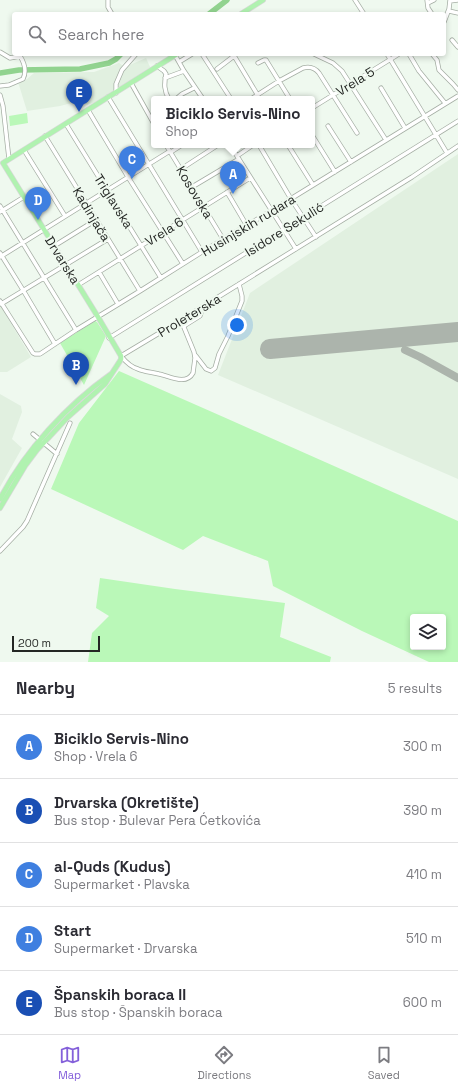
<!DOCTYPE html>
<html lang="en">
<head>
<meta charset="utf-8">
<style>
  :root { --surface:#fff; --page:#f2f2f3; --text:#2b2b33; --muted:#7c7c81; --line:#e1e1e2; --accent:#8460da }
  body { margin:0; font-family:"Space Grotesk",sans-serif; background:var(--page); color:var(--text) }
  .controls { position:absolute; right:12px; bottom:12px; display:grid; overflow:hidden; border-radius:4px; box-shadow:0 2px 6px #0003 }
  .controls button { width:36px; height:36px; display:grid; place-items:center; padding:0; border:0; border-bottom:1px solid var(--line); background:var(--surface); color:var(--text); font:20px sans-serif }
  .scale { position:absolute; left:12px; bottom:10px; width:88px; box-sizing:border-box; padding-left:4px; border:2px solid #242724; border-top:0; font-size:11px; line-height:14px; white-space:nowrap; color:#242724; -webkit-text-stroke:3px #eff9ef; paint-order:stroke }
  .you { position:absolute; left:237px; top:325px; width:14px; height:14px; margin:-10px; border:3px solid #fff; border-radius:50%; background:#1a73e8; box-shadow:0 0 0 6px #1a73e833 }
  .badge { display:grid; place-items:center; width:26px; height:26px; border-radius:50%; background:var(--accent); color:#fff; font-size:13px; font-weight:700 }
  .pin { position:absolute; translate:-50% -33px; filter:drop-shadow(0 1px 2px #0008) }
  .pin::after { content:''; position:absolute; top:21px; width:14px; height:12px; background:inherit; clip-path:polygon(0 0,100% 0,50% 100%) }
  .popup { position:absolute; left:151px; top:96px; width:164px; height:52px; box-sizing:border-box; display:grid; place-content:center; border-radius:4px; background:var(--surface); filter:drop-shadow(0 1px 3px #0005); font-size:13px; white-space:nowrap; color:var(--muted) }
  .popup b { font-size:15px; color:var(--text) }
  .popup::after { content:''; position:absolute; left:50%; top:100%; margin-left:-8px; border:8px solid transparent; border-top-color:var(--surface) }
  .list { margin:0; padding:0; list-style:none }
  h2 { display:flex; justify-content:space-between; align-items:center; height:52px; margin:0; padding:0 16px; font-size:17px }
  h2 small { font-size:13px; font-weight:400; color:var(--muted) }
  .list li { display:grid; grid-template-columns:26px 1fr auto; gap:12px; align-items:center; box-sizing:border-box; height:64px; padding:0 16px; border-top:1px solid var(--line) }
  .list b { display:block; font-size:15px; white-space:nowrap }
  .list p { margin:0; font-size:13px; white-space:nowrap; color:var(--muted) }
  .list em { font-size:13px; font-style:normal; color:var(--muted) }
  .icon { flex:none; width:22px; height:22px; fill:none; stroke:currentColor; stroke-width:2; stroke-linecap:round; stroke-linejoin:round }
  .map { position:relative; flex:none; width:458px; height:662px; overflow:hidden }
  .search { position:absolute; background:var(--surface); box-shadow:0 2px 6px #0003; left:12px; right:12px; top:12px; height:44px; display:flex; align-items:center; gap:10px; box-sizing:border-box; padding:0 14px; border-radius:4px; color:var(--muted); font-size:15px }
  .sheet { height:372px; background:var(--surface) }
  nav { display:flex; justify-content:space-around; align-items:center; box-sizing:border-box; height:56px; border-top:1px solid var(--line); background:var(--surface); font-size:11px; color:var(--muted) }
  nav a { display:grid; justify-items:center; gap:2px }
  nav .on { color:var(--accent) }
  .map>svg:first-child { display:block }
  .built { fill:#e1f0e0 }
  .green { fill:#baf8b8; fill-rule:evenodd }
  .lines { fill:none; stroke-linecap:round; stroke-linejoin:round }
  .river { stroke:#91d38f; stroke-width:5.5 }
  .taxiway { stroke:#acb4ac; stroke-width:8 }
  .runway { stroke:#acb4ac; stroke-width:20 }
  .minor-casing { stroke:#a5aea4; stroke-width:5 }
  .major-casing { stroke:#d8d8d8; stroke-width:6 }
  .minor { stroke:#fff; stroke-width:3.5 }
  .major { stroke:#b0f2b0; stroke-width:4.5 }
  .labels { text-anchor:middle; stroke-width:4; stroke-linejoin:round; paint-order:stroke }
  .street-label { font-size:13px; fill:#242724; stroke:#eff9ef }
</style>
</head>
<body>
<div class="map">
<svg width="458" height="662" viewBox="0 0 458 662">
  <rect width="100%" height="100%" fill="#eff9ef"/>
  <path class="built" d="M146,58L151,69L97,102L87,105L83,100L60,106L27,111L18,82L27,79L34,73L94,72L119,63L125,67Z
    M458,154V479L218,375L250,293Z
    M0,305L31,357L7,372H0Z
    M0,394L21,406L22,412L12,439L22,448L0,487Z"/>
  <path class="green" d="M27,113L28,123L10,126L9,116Z
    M95,321L97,322L106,336L84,385L60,343Z
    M119,371L228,419L458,521V662H429L362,631L273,586L268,561L203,536L183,550L51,489L79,423ZM413,617H443V647H413Z
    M100,578L175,589L285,603L280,637L331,657L330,662H88L92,633L109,616L96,608Z"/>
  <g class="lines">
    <path class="river" d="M209,14L227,0
      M0,73L19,70L80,69L109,63L116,59L121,54"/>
    <path class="taxiway" d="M405,350L420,357L458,378"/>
    <path class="runway" d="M270,349L458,332"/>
    <defs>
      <path id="minor" d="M108,0V7L112,14
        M355,0L364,14
        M427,0L428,8L432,14
        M450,1L458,0
        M428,3L434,0
        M449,11L458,13
        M444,22L449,9L450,0
        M452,40L458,47
        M0,52L10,58L20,56C25,64 27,71 23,79L9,85L0,86
        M202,54L231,99
        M233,54L260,99
        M314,54L333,63L342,71L386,140
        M387,54L447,153
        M409,54L419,71L445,103
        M432,54L437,60L439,70L453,84L458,90
        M175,55L184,71L203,99
        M179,62L192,54
        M258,63L264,60H266L290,99
        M157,66L164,71L166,74C164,84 164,91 169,99
        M217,69L234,56
        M165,78L184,71
        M131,83L154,124
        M381,88L405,128
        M116,93V84L122,70L136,54
        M0,95L3,106L9,159
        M108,97L202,252
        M176,99L182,94L194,88
        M251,99L279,81L303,68C310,66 315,68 319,73L357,133
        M312,108L399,54
        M88,110L128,177L183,264
        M66,124L161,278
        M328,126L351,162
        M312,135L335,172
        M45,136L140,291
        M166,145L223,239
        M230,145L296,249
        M259,145L291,199L316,237
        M288,145L313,185
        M24,150L65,216
        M171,152L182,145
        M237,156L253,145
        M181,169L218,145
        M192,187L239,159
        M227,192L247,226
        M0,206L76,330
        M0,212L24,197
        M54,246L96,220
        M0,253L23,290L55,344
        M0,257L170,151
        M99,272L118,304
        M78,285L250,178
        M0,301L33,353L35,354H40L76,330L140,291L202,252L271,211L458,96
        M1,304L108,239
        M181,320L194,352L195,358L193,373C186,386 169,376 159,374C152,372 144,372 138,369C131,367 125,361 121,356L181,320L412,177L458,146
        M184,326L200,316L201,313L198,310
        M109,338L458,121
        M195,355L196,356L206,369L211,371L215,368L219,354L228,336L242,301V296L239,284
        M33,434L57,454
        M0,551L23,527L27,521L70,423"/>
      <path id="major" d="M241,14L263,0
        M0,499C25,451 67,405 111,374
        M0,508L25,466L37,450L68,417L105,384L120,361L121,359V356L98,317L3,163L177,54"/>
    </defs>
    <use href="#minor" class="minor-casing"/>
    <use href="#major" class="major-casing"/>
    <use href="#minor" class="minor"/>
    <use href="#major" class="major"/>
  </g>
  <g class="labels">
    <g class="street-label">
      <text transform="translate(355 81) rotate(-32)" y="5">Vrela 5</text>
      <text transform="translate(195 192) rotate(59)" y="5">Kosovska</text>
      <text transform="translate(114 201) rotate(58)" y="5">Triglavska</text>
      <text transform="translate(92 214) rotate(59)" y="5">Kadinjača</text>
      <text transform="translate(248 225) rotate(-31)" y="5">Husinjskih rudara</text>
      <text transform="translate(284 229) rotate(-32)" y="5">Isidore Sekulić</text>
      <text transform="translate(164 231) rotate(-32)" y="5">Vrela 6</text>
      <text transform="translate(63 260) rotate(58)" y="5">Drvarska</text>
      <text transform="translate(189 315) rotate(-31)" y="5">Proleterska</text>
    </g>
  </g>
</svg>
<div class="controls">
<button><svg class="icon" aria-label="layers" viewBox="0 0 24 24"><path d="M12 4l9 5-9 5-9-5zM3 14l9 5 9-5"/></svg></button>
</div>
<div class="scale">200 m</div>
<div class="you"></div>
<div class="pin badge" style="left:233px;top:194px;background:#3f7fe0">A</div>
<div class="popup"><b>Biciklo Servis-Nino</b>Shop</div>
<div class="pin badge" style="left:76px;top:385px;background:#1a4fb4">B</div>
<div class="pin badge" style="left:132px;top:179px;background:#3f7fe0">C</div>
<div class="pin badge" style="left:38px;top:220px;background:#3f7fe0">D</div>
<div class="pin badge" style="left:79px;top:112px;background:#1a4fb4">E</div>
<div class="search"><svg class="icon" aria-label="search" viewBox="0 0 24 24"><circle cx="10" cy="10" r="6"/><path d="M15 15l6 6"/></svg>Search here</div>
</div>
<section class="sheet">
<h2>Nearby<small>5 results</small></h2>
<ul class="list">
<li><span class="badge" style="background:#3f7fe0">A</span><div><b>Biciklo Servis-Nino</b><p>Shop · Vrela 6</p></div><em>300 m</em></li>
<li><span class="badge" style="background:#1a4fb4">B</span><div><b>Drvarska (Okretište)</b><p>Bus stop · Bulevar Pera Ćetkovića</p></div><em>390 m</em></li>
<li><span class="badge" style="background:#3f7fe0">C</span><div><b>al-Quds (Kudus)</b><p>Supermarket · Plavska</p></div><em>410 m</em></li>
<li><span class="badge" style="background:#3f7fe0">D</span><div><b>Start</b><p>Supermarket · Drvarska</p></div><em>510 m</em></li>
<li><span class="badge" style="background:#1a4fb4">E</span><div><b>Španskih boraca II</b><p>Bus stop · Španskih boraca</p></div><em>600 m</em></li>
</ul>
</section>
<nav>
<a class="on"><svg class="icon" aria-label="map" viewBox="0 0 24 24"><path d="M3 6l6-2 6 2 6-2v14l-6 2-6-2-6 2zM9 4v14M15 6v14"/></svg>Map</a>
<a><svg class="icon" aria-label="directions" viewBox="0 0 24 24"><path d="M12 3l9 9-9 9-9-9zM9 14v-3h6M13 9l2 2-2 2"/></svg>Directions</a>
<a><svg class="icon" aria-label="saved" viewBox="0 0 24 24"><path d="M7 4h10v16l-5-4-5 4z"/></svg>Saved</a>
</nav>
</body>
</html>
